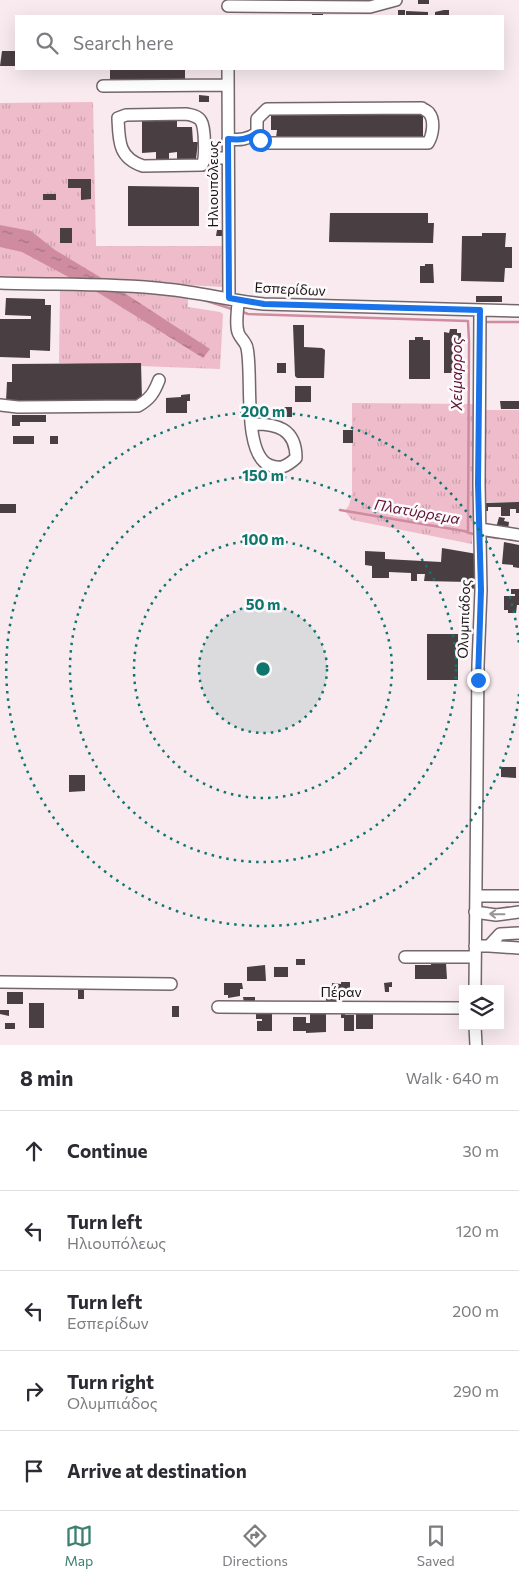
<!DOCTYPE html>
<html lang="en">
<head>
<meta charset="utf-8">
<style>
  :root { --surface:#fff; --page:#f2f2f3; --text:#2b2b33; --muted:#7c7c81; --line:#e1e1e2; --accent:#3d8072 }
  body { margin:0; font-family:Commissioner,sans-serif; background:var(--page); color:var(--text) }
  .controls { position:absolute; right:15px; bottom:15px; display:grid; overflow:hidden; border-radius:0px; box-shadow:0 5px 20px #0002 }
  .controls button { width:45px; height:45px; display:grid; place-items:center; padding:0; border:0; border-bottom:1px solid var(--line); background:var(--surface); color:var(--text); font:25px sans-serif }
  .stop { position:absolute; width:15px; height:15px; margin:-11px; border:4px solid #1a73e8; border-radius:50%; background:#fff }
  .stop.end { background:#1a73e8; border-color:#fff; box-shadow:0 1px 5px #0008 }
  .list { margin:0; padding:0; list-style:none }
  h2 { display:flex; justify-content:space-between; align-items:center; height:65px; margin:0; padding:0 20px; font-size:21px }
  h2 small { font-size:16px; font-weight:400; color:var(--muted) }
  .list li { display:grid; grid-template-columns:32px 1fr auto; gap:15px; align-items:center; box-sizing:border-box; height:80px; padding:0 20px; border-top:1px solid var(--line) }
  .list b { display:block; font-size:19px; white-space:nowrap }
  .list p { margin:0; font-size:16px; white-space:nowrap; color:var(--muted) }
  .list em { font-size:16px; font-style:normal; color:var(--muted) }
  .icon { flex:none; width:28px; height:28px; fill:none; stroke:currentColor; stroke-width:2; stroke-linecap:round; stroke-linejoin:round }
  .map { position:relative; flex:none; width:519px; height:1045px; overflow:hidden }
  .search { position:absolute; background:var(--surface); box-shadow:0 5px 20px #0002; left:15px; right:15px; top:15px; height:55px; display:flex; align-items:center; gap:12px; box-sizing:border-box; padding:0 18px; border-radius:0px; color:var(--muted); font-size:19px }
  .sheet { height:465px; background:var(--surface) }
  nav { display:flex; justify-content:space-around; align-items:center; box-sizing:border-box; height:70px; border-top:1px solid var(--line); background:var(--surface); font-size:14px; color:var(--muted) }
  nav a { display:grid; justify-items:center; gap:2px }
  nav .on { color:var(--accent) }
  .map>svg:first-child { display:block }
  .grass { fill:url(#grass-tufts) }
  .water { fill:url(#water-ripples) }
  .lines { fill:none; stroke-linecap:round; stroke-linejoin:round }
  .stream { stroke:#cf8ca1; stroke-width:2.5 }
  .building { fill:#493e41 }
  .minor-casing { stroke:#74676b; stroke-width:14 }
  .minor { stroke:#fff; stroke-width:11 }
  .oneway { stroke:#979596 }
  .route { stroke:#1a73e8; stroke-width:6 }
  .ring { fill:none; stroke:#0f766e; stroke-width:2.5; stroke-dasharray:2.5 5 }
  .labels { text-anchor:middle; stroke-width:5; stroke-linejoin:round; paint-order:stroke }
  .street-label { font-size:14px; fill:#181315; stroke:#fdfafb }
  .water-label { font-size:15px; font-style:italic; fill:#611135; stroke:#fdfafb }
  .centre { fill:#0f766e; stroke:#fdfafb; stroke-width:2.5 }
  .ring-label { font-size:15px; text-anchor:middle; font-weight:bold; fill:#0f766e; stroke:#fdfafb; stroke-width:5; stroke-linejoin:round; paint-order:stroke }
</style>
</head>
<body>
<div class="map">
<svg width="519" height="1045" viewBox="0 0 519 1045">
  <defs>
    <pattern id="grass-tufts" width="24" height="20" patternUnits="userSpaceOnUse" patternTransform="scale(1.25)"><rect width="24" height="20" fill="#eebccb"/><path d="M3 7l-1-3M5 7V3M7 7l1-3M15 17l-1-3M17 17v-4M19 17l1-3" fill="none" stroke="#cba1ad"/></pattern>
    <pattern id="water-ripples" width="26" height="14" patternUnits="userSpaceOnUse" patternTransform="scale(1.25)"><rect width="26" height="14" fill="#cf8ca1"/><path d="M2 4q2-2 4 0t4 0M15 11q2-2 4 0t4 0" fill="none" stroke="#a77182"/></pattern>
  </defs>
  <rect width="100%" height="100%" fill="#f8eaee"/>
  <path class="grass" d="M93,102L96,246H223V287L114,281L188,295V307L220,312L223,314L220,369L59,363L60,290L0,278V103Z
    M352,403L474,404V496L472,544L352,520L345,511L349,505L352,494Z
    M484,410H519V502H483Z"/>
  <path class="water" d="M0,225L31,231L55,250L100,277L210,349L203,358L102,295L22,252L0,247Z"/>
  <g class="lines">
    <path class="stream" d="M204,300L235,310
      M240,311L248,314L468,321L469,341L468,533
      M485,322H519
      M340,510L464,531L476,535
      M484,536L498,538"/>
  </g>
  <path class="building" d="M418,0H429V4H418Z
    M398,10H405V16H398Z
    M444,10H449V16H435V12Z
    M406,11L428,12V16H406Z
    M312,14H323V16H312Z
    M2,51H16V66H0Z
    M110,69H185V82H110Z
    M199,95L209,96V102H199Z
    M271,114H423V139L276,138L277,130H271Z
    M177,120V127H192L193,142H198L196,159H177V152L169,153V161H156V152L142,153V121Z
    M68,179H91V199L81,200V188H68Z
    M128,186L199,187V226H128Z
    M43,194H56V200H43Z
    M330,213H428V223H434L433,243L329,242Z
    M60,228H72V243H60Z
    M217,230H222V236H216Z
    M482,233H506L505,247H512V268H505L504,282L461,281L462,236H482Z
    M425,264H433L434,283H420V266H425Z
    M476,296H502V302H476Z
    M6,298L45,299V305H51L50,351L30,350V358L0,357V319H31V316L5,315Z
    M293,325H304V347L322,348L325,350L324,378H297L295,376Z
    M450,329H457V333H461V373H444V332L449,333Z
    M415,337H423V340H430V379H409V340H415Z
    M141,363L142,400L6,401L7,382H12V364Z
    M277,363H286V373H277Z
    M295,386H311V402H295Z
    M190,394V401H187V413H166V398L181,397V395Z
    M500,401H519V409H501Z
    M281,407H292V417H281Z
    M12,415H46V422H20V426H12Z
    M343,430H353V443H343Z
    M13,436H34V444H13Z
    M50,436H58V444H50Z
    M519,502V513H516V509H510V516H501V507H488V511H483V503Z
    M0,504H16V513H0Z
    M499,517L505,518L504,521L509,522L508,530L496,528Z
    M504,542L519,545V568L513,567V565L502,564Z
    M442,548L477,554L476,589L468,588V582L424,581L425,574H417V581H411V573L389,572V578H372V566L365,565V551L385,552V559L441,562Z
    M511,589H519V605H517L516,613H508V610H504V596H515V594H511Z
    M427,634H458V680H427Z
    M501,767H516V778L501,777Z
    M69,775H85V791L69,792Z
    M296,959H305V965H296Z
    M431,963H446L447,979H415V965H431Z
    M265,965L266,981H247V967Z
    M274,967H288V977H274Z
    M341,982H350V994L341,993L340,1002L326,1001V985H332V983L341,984Z
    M392,982V987H389V992H385L384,983Z
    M224,983H242L243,989H240V996L228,998V995H224Z
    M78,990H84V999H78Z
    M7,992H23V1004H7Z
    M243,997H255V1003H244Z
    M29,1003H44V1028H29Z
    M172,1006H179V1017H172Z
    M0,1010H9V1016L0,1014Z
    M341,1011H345V1015H354V1031H344V1018H341Z
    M310,1013H326V1032L306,1033V1031H293V1017H306V1023H310Z
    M256,1014H272V1031H257V1021H262V1019H256Z
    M356,1014H373V1029H356Z
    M5,1023H15V1029H5Z"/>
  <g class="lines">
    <defs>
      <path id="minor" d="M228,6L370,7L396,0
        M228,69L229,299
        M103,86L228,85
        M186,114C192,115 198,116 201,121C205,127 206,159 202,165L143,166C118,158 119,140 118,118L126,115Z
        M228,139C240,140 247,140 257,133V119L267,109L422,108C423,109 429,112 429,113C435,120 433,135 428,143H270L260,140L257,133
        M204,158H228
        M0,283C55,285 111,283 165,289C199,292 231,301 264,304L519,311
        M238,301C238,310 235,323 238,332C239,337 246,342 247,348C253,374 242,453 269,465C281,470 287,466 296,458C296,429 277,423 251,424
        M0,405L18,407L138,406C150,399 154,393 159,380
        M480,529L519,535
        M476,896H519
        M475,912L496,915L519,912
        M475,946H489L500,934L519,933
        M489,946L519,948
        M405,957H475
        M0,982L171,984
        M475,989L478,665L481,590L479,484L480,310
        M218,1007L463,1008
        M475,1026L476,1045"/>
    </defs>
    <use href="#minor" class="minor-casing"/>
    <use href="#minor" class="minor"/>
  </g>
  <defs><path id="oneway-shaft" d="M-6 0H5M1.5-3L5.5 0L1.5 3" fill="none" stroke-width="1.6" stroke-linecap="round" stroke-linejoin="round" transform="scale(1.25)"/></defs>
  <use class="oneway" href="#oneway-shaft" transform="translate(497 914) rotate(-179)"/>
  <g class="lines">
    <path class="route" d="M260,140L257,133C247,140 240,140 228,139L229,298L264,304L480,310L478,484L481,590L478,680"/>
  </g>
  <circle cx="263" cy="669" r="64" fill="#0f766e" fill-opacity=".12"/>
  <g class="ring">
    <circle cx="263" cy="669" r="64"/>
    <circle cx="263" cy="669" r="129"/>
    <circle cx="263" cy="669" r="193"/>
    <path d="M519 694A257 257 0 1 1 519 644"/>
  </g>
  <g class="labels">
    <g class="street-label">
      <text transform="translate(213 184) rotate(-90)" y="5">Ηλιουπόλεως</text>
      <text transform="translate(290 289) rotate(3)" y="5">Εσπερίδων</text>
      <text transform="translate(464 619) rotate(-88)" y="5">Ολυμπιάδος</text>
      <text x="341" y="997">Πέραν</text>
    </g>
    <g class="water-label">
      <text transform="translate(457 374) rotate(-90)" y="5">Χείμαρρος</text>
      <text transform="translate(417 512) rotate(10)" y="5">Πλατύρρεμα</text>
    </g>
  </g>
  <circle cx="263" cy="669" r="8" class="centre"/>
  <g class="ring-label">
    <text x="263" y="417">200 m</text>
    <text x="263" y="481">150 m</text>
    <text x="263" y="545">100 m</text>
    <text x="263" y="610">50 m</text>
  </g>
</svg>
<div class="controls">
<button><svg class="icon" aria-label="layers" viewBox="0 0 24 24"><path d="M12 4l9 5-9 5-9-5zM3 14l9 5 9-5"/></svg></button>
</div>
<div class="stop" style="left:260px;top:140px"></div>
<div class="stop end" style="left:478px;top:680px"></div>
<div class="search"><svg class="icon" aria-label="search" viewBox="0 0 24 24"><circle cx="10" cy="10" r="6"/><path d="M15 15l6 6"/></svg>Search here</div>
</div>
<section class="sheet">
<h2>8 min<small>Walk · 640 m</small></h2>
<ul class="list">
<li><svg class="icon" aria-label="ahead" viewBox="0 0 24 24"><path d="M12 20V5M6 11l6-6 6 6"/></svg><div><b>Continue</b></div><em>30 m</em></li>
<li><svg class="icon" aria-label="left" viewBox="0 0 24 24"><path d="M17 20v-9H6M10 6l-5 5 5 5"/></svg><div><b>Turn left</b><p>Ηλιουπόλεως</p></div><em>120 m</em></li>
<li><svg class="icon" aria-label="left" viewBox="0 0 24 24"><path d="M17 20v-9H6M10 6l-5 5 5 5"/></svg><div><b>Turn left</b><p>Εσπερίδων</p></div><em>200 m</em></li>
<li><svg class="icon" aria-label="right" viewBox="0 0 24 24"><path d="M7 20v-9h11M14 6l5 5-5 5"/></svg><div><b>Turn right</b><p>Ολυμπιάδος</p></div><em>290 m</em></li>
<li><svg class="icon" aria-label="arrive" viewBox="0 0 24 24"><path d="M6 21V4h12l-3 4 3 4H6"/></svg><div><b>Arrive at destination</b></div></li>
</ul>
</section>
<nav>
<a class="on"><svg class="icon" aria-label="map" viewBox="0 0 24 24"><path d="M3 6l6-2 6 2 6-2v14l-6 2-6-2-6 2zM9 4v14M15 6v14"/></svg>Map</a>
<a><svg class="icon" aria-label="directions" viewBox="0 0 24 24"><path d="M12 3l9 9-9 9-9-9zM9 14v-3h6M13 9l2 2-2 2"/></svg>Directions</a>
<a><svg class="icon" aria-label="saved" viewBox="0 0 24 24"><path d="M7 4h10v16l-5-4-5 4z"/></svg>Saved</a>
</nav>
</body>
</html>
